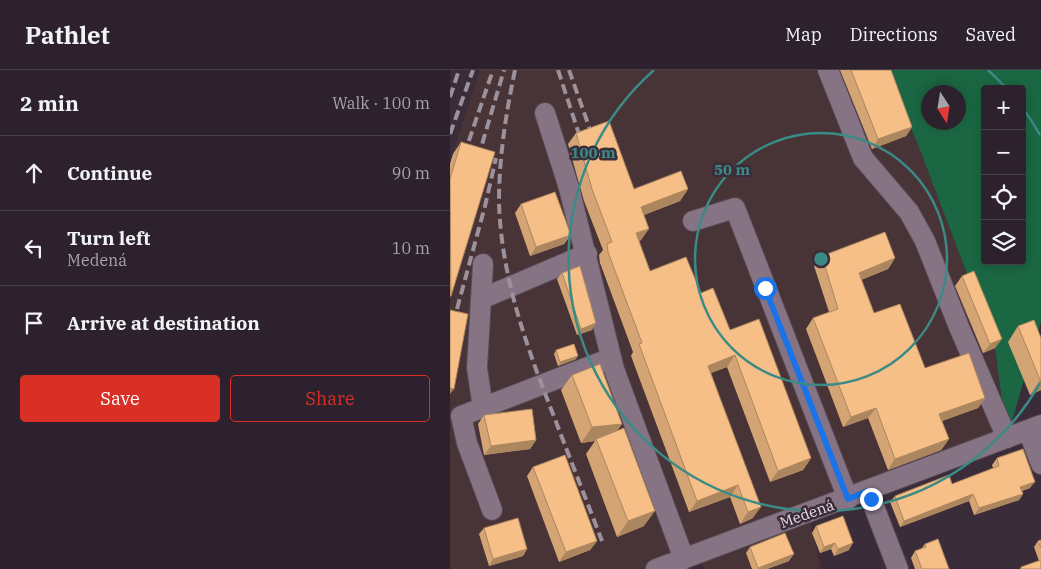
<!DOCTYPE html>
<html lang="en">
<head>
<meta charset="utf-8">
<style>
  :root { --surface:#2c212c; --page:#382e38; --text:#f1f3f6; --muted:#a6a3a9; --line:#483e48; --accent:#d93025 }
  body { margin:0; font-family:"IBM Plex Serif",serif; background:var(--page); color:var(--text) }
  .controls { position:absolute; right:15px; top:15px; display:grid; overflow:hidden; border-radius:5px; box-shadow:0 2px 12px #0003 }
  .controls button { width:45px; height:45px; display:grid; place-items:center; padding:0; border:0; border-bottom:1px solid var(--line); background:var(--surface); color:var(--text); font:25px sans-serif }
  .compass { position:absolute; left:471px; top:15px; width:45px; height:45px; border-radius:50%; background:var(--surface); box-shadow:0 2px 12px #0003; rotate:168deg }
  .stop { position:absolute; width:15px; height:15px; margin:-11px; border:4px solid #1a73e8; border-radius:50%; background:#fff }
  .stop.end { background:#1a73e8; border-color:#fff; box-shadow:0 1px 5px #0008 }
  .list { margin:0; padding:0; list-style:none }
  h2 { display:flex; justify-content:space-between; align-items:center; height:65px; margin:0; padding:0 20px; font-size:21px }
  h2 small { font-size:16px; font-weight:400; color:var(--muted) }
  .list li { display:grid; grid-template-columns:32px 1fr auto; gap:15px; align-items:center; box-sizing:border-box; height:75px; padding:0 20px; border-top:1px solid var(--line) }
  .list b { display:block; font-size:19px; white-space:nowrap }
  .list p { margin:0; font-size:16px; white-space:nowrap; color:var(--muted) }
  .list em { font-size:16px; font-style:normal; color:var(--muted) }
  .actions { display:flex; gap:10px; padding:15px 20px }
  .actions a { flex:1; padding:11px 0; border:1px solid var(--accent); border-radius:5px; text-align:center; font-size:18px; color:var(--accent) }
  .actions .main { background:var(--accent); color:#fff }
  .icon { flex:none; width:28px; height:28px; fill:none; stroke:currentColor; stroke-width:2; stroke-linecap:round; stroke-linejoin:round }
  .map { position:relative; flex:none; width:591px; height:499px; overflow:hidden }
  header { display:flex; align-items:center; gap:30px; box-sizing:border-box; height:70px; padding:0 25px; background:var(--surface); border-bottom:1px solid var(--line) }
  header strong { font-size:24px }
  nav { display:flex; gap:28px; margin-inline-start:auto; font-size:18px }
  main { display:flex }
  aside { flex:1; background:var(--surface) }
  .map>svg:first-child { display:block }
  .industrial { fill:#483336 }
  .green { fill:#1b6743; fill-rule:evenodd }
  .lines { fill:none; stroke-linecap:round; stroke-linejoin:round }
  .minor-casing { stroke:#554854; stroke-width:22 }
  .minor { stroke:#867484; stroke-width:20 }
  .rail { stroke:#9d919c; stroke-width:4; stroke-dasharray:10 5; stroke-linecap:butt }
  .wall { fill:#d4a474 }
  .shaded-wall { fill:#ac865e }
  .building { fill:#f6bf87; stroke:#ac865e }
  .route { stroke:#1a73e8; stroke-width:6 }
  .ring { fill:none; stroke:#3a8a86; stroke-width:2.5 }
  .labels { text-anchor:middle; stroke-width:5; stroke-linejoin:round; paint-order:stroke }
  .street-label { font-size:15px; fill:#e6dce5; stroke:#3b2c3a }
  .centre { fill:#3a8a86; stroke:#3b2c3a; stroke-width:2.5 }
  .ring-label { font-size:15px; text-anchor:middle; font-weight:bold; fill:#3a8a86; stroke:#3b2c3a; stroke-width:5; stroke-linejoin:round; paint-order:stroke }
</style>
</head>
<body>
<header>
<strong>Pathlet</strong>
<nav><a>Map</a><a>Directions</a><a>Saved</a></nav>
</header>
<main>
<aside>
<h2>2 min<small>Walk · 100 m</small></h2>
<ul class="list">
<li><svg class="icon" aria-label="ahead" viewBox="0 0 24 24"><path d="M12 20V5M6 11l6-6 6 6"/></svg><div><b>Continue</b></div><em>90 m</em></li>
<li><svg class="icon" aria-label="left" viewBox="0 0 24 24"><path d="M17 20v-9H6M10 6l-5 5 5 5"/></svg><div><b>Turn left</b><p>Medená</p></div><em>10 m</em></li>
<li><svg class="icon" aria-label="arrive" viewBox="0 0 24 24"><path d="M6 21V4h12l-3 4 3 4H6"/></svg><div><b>Arrive at destination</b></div></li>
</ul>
<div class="actions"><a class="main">Save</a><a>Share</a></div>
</aside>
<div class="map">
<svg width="591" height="499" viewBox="0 0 591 499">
  <rect width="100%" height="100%" fill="#3b2c3a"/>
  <path class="industrial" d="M30,0H434L467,72L545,278L557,368L358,443L371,499H254L248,484L206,499H0V91Z"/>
  <path class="green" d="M434,0H591V252L557,368L545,278L467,72ZM535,19H572V191H535ZM478,22H508V52H478Z"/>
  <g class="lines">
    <defs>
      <path id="minor" d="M378,0L413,88L459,142L475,171L509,257L557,368
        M95,43L119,118L164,299L234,489
        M243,151L285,138L398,429
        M33,194L27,298L33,338
        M31,229L137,184
        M578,360L591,394
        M418,421L448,499
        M42,440L17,373L11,346L161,288
        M206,499L591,355"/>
    </defs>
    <use href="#minor" class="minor-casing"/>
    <use href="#minor" class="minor"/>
    <path class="rail" d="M65,0C56,43 49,87 49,132C51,206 76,275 103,344C119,386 136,429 152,471
      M108,0L131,70
      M119,0L142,65
      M0,27L9,0
      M0,64L23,0
      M14,85L43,0
      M28,88L54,0
      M7,239L35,136L46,88"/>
  </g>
  <path class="wall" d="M390,0H441L462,57L456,66L422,79Z
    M126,63L184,119H238L230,131L194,145L191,170L189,171L200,201L251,223L280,260L361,388L353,400L320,412L277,297L261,303L303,448L290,454L280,427L239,442L181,286L183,282L150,193L149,185L153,180L134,131L118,74Z
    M11,72L1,226L0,227V94L3,84Z
    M71,134L121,165L114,174L80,186L65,143Z
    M372,186L445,188L438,199L411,210L424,243L475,298L535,328L528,338L492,351L499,369L491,380L438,400L418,348L393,357L356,259L363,248L379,242L364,196Z
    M112,203L142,260L127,265L107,209Z
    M512,206L545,278L533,283L505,216Z
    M568,256L591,268V320L580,325L558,272Z
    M106,280L126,289L108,296L104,284Z
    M122,305L172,354L167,361L194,456L167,467L136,384L145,371L131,373L111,320Z
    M34,345L86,370L80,379L34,385L28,354Z
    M547,388L580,418L572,421L573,424L569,430L524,445L519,431L450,457L440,432L445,426L502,414L543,398L542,395Z
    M83,397L147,471L140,480L109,492L77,406Z
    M366,456L399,480L384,486L381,479L370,483L362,463Z
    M34,458L77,479L73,486L39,496L29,464Z
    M591,470V499H570L571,497L589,491L584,477L588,471Z
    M475,474L499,499H465L461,488L465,481L471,479Z
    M300,477L339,491L317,499H302L296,483Z"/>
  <path class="shaded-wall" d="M462,57L456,66L422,79L428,69Z
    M238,119L230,131L183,149L191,137Z
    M199,159L191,170L178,175L186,163Z
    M121,165L114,174L80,186L86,177Z
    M445,188L438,199L401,214L409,203Z
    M146,253L142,260L127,265L131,259Z
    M552,269L545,278L533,283L540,274Z
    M285,285L277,297L250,307L258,296Z
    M128,286L126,289L108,296L110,292Z
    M591,309V320L580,325L590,310Z
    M0,318L4,319L0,324Z
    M535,328L528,338L482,354L489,344Z
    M426,338L418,348L393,357L401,347Z
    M172,354L161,369H146L145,371L131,373L142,357Z
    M499,369L491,380L438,400L445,389Z
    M86,370L80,379L34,385L41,376Z
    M361,388L353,400L320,412L328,401Z
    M585,412L580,418L566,423L570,417Z
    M288,415L280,427L239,442L247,431Z
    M523,424L519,431L450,457L454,451Z
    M573,424L569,430L524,445L529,438Z
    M311,437L303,448L290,454L298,442Z
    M205,441L194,456L167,467L178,451Z
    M147,471L140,480L109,492L116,482Z
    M385,473L381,479L370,483L374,477Z
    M403,473L399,480L384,486L388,479Z
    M77,479L73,486L39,496L43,489Z
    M344,484L339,491L317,499H308V498Z"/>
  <path class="building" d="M401,0H441L462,57L428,69Z
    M159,51L184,119L231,101L238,119L191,137L199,159L186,163L200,201L236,187L251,223L263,218L280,260L309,249L361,388L328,401L285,285L258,296L311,437L298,442L288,415L247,431L189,274L192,273L158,182L157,174L162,172L142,119L126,63Z
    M11,72L45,82L1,226L0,109Z
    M105,122L121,165L86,177L71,134Z
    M435,162L445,188L409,203L424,243L450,234L475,298L519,283L535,328L489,344L499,369L445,389L426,338L401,347L363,248L388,239L372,186Z
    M130,196L146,253L131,259L112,203Z
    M524,201L552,269L540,274L512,206Z
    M0,240L18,244L4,319L0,318Z
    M584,250L591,268V309L590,310L568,256Z
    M124,274L128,286L110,292L106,280Z
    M150,294L172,354L142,357L122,305Z
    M82,339L86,370L41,376L34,345Z
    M174,358L205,441L178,451L146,369Z
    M573,379L585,412L570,417L573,424L529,438L523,424L454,451L445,426L499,405L502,414L549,396L547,388Z
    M115,385L147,471L116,482L83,397Z
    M393,446L403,473L388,479L385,473L374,477L366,456Z
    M68,448L77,479L43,489L34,458Z
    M335,463L344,484L308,498L300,477Z
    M488,469L499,499H472L465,481L476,477L475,474Z
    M591,470V478L588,471Z
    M591,490V499H572L571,497Z"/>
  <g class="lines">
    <path class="route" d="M315,218L398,429L418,421L421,429"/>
  </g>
  <g class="ring">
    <circle cx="371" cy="189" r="126"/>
    <path d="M590 313A252 252 0 1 1 204 0M538 0A252 252 0 0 1 555 17M572 37A252 252 0 0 1 590 65"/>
  </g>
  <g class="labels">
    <g class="street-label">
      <text transform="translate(357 444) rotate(-20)" y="5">Medená</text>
    </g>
  </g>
  <circle cx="371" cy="189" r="8" class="centre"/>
  <g class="ring-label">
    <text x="143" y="88">100 m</text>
    <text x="282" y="105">50 m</text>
  </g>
</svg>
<div class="controls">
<button>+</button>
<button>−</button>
<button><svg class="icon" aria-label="locate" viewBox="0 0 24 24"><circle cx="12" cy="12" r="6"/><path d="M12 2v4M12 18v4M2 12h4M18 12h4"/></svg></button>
<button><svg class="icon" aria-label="layers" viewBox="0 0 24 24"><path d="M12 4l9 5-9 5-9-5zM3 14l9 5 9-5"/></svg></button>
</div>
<svg class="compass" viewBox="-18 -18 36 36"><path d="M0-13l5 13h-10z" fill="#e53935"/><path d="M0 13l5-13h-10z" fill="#a6a3a9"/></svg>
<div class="stop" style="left:315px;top:218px"></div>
<div class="stop end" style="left:421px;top:429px"></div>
</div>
</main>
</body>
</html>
